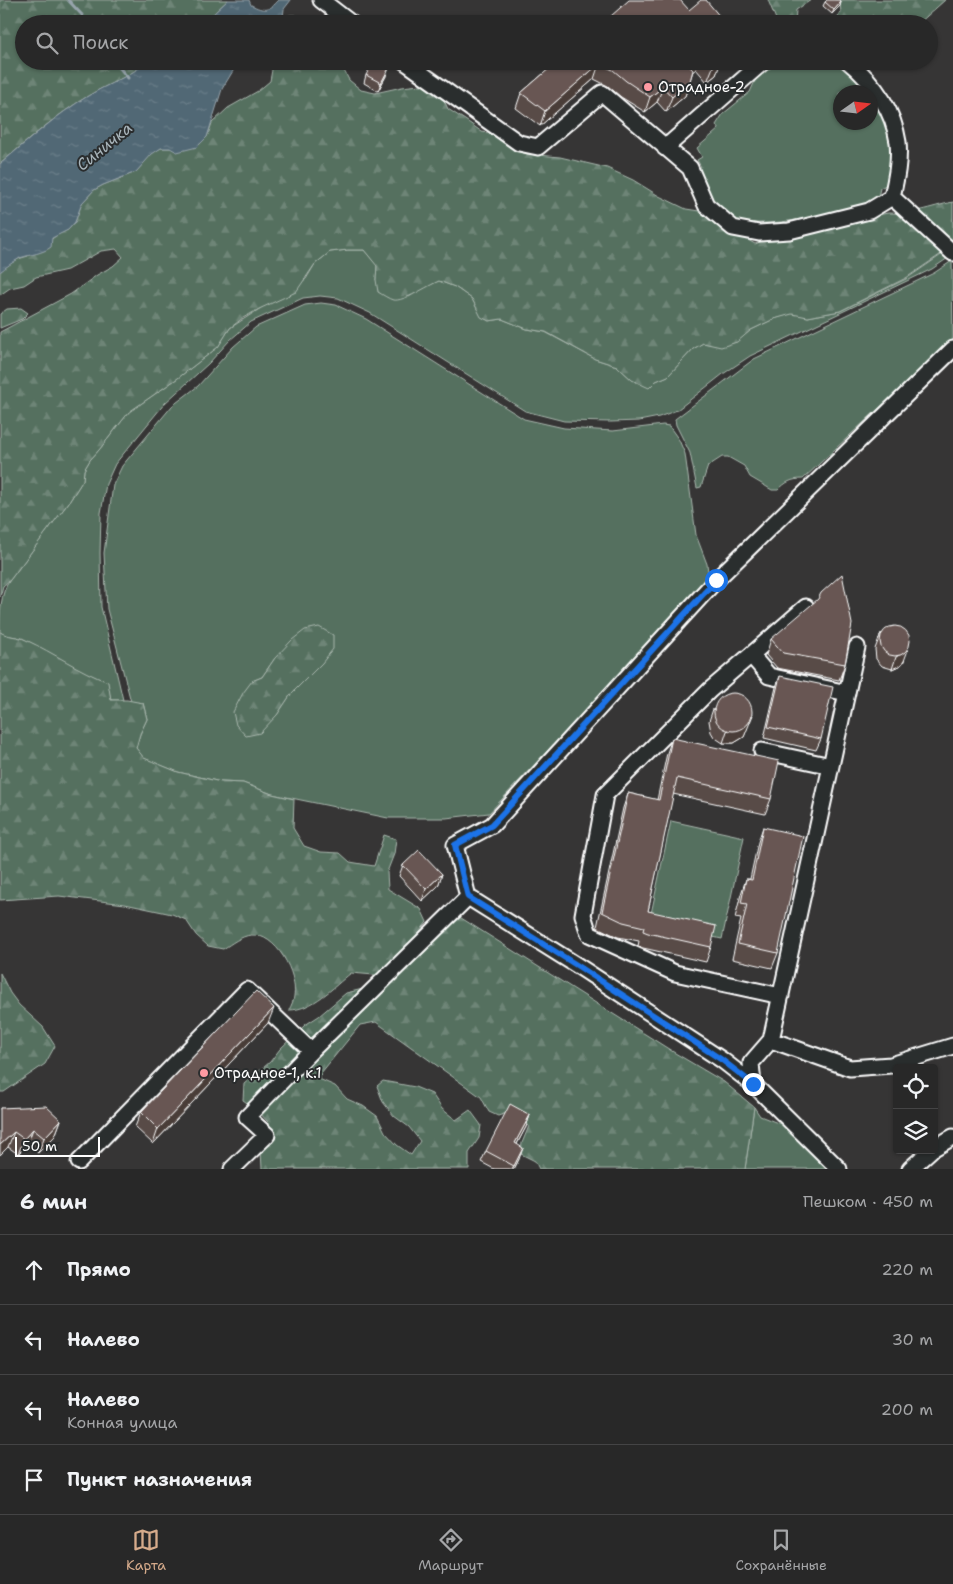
<!DOCTYPE html>
<html lang="ru">
<head>
<meta charset="utf-8">
<style>
  :root { --surface:#282828; --page:#343434; --text:#f1f3f6; --muted:#a5a6a8; --line:#444445; --accent:#d6ab8b }
  body { margin:0; font-family:"Shantell Sans",sans-serif; background:var(--page); color:var(--text) }
  .controls { position:absolute; right:15px; bottom:15px; display:grid; overflow:hidden; border-radius:5px; box-shadow:0 1px 4px #0004 }
  .controls button { width:45px; height:45px; display:grid; place-items:center; padding:0; border:0; border-bottom:1px solid var(--line); background:var(--surface); color:var(--text); font:25px sans-serif }
  .compass { position:absolute; left:833px; top:85px; width:45px; height:45px; border-radius:50%; background:var(--surface); box-shadow:0 1px 4px #0004; rotate:76deg }
  .scale { position:absolute; left:15px; bottom:12px; width:85px; box-sizing:border-box; padding-left:5px; border:2px solid #fff; border-top:0; font-size:14px; line-height:18px; white-space:nowrap; color:#fff; -webkit-text-stroke:4px #2a2d2e; paint-order:stroke }
  .stop { position:absolute; width:15px; height:15px; margin:-11px; border:4px solid #1a73e8; border-radius:50%; background:#fff }
  .stop.end { background:#1a73e8; border-color:#fff; box-shadow:0 1px 5px #0008 }
  .list { margin:0; padding:0; list-style:none }
  h2 { display:flex; justify-content:space-between; align-items:center; height:65px; margin:0; padding:0 20px; font-size:21px }
  h2 small { font-size:16px; font-weight:400; color:var(--muted) }
  .list li { display:grid; grid-template-columns:32px 1fr auto; gap:15px; align-items:center; box-sizing:border-box; height:70px; padding:0 20px; border-top:1px solid var(--line) }
  .list b { display:block; font-size:19px; white-space:nowrap }
  .list p { margin:0; font-size:16px; white-space:nowrap; color:var(--muted) }
  .list em { font-size:16px; font-style:normal; color:var(--muted) }
  .icon { flex:none; width:28px; height:28px; fill:none; stroke:currentColor; stroke-width:2; stroke-linecap:round; stroke-linejoin:round }
  .map { position:relative; flex:none; width:953px; height:1169px; overflow:hidden }
  .search { position:absolute; background:var(--surface); box-shadow:0 1px 4px #0004; left:15px; right:15px; top:15px; height:55px; display:flex; align-items:center; gap:12px; box-sizing:border-box; padding:0 18px; border-radius:28px; color:var(--muted); font-size:19px }
  .sheet { height:345px; background:var(--surface) }
  nav { display:flex; justify-content:space-around; align-items:center; box-sizing:border-box; height:70px; border-top:1px solid var(--line); background:var(--surface); font-size:14px; color:var(--muted) }
  nav a { display:grid; justify-items:center; gap:2px }
  nav .on { color:var(--accent) }
  .map>svg:first-child { display:block }
  .grass { fill:#55705f; stroke:#aab8af; fill-rule:evenodd }
  .forest { fill:url(#forest-firs); stroke:#aab8af }
  .water { fill:url(#water-ripples); stroke:#97a4ac }
  .lines { fill:none; stroke-linecap:round; stroke-linejoin:round }
  .stream { stroke:#97a4ac; stroke-width:3 }
  .minor-casing { stroke:#fff; stroke-width:19 }
  .minor { stroke:#2a2d2e; stroke-width:15 }
  .wall { fill:#594b47; stroke:#fff }
  .shaded-wall { fill:#493d39; stroke:#fff }
  .building { fill:#685752; stroke:#fff }
  .route { stroke:#1a73e8; stroke-width:6 }
  .poi-dot { fill:#ff9aa2; stroke:#2a2d2e; stroke-width:2 }
  .labels { text-anchor:middle; stroke-width:4; stroke-linejoin:round; paint-order:stroke }
  .poi-label { font-size:15px; fill:#fff; stroke:#2a2d2e; text-anchor:start }
  .water-label { font-size:16px; font-style:italic; fill:#a8b4ba; stroke:#2a2d2e }
</style>
</head>
<body>
<div class="map">
<svg width="953" height="1169" viewBox="0 0 953 1169">
  <defs>
    <pattern id="forest-firs" width="22" height="20" patternUnits="userSpaceOnUse" patternTransform="scale(1.25)"><rect width="22" height="20" fill="#55705f"/><path d="M5 1l3.5 6h-7zM16 11l3.5 6h-7z" fill="#6e8577"/></pattern>
    <pattern id="water-ripples" width="26" height="14" patternUnits="userSpaceOnUse" patternTransform="scale(1.25)"><rect width="26" height="14" fill="#516875"/><path d="M2 4q2-2 4 0t4 0M15 11q2-2 4 0t4 0" fill="none" stroke="#6b7f8a"/></pattern>
  </defs>
  <rect width="100%" height="100%" fill="#363535"/>
  <filter id="ink" filterUnits="userSpaceOnUse"><feTurbulence type="fractalNoise" baseFrequency=".02" numOctaves="2"/><feDisplacementMap in="SourceGraphic" scale="10" xChannelSelector="R" yChannelSelector="G"/><feConvolveMatrix kernelMatrix="1 2 1 2 8 2 1 2 1" color-interpolation-filters="sRGB"/></filter>
  <g filter="url(#ink)">
    <path class="grass" d="M770,61H830L840,65L861,79L877,97L893,143L888,184L880,188L878,197L872,203C837,211 746,239 718,211C708,200 702,183 696,170L701,167L697,160L702,157L697,148L719,129L716,125L723,114L750,92L759,72ZM840,92H870V122H840Z
      M348,250H364L377,265L376,280L409,297L425,287L439,281L455,287L472,299L482,317L489,321L502,319L527,329L545,332L595,359L617,366L632,380L656,381L668,376L693,349L703,343L721,346L736,342L751,330L774,319L793,313L808,317L840,311L906,279L944,253L948,258L932,269L750,356L723,374L677,410L659,417L639,421L611,422L564,421L525,411L370,313L338,298L320,296L303,298L251,322L230,340L209,363L165,403L115,464L106,484L101,513L100,553L101,607L123,700H111L107,682L88,674L22,638L4,635L0,632C0,614 0,593 10,580L69,502L83,480L84,470L90,460L99,450L129,412L178,378L218,347L230,328L306,279L315,264L330,252Z
      M952,261L953,339L803,479C791,479 786,482 778,490H772L750,477L744,466L728,457H722L708,466L701,487L697,488L690,453L676,425L675,419L754,359L934,273Z
      M321,303L336,305L366,319L524,419L564,428L613,431L663,425L669,426L679,440L685,454L696,535L707,564L709,578L489,813L446,818H388L272,794L243,783L221,782L178,772L143,758L136,748L140,734L147,719L143,703L131,702L107,609L104,553L113,485L122,466L172,406L198,386L233,347L256,327L305,305ZM275,658L322,663L291,694L277,715L252,681L262,677Z
      M671,821L744,837L722,939L649,923Z
      M754,1107L760,1116L783,1125L828,1169H745Z"/>
    <path class="forest" d="M0,0H228L211,16L199,24H24V61H148C130,77 109,83 88,96C56,115 28,140 0,164Z
      M768,0H811L796,10L795,24H778Z
      M835,0H945L918,24H834L841,12L840,4Z
      M290,15H296L297,24H274L278,19Z
      M256,61H339L349,80L361,90L375,93L402,87L428,84L439,89L448,109L468,122L482,132L494,134L500,140L527,154L560,157L607,168L633,180L659,196L686,209L712,213L732,231L755,244L775,236L888,213C913,215 929,207 953,202V246L906,278L840,311L808,317L792,314L774,319L751,330L737,342L721,347L703,343L693,349L668,376L656,381L649,388L632,380L617,366L595,359L546,332L527,329L502,319L489,321L481,317L472,299L455,287L439,281C427,286 404,302 393,300C389,299 383,295 378,292L376,280L377,266L364,250H348L330,252L315,264L296,292L259,309L243,318L230,328L218,347L178,378L129,412L99,450L90,460L84,470L83,480L69,502L10,580L3,586L0,597V332L71,294L97,275L113,266L123,257L116,249L101,251L67,270L36,277L24,285L10,288L0,295V272L5,267L18,259L28,256L60,233L68,230L75,222L82,203L94,190L103,185L136,172L152,153L161,148H170L207,137L212,123L228,108L258,91L270,81L272,70L267,63H256Z
      M21,308L28,313L22,319L0,328V314L7,309Z
      M319,627L333,635V649L322,663L291,694L277,715L260,733L246,736L236,725L233,712L243,693L252,681L262,677L275,658L292,640L305,630Z
      M0,632C8,637 18,636 26,640C54,653 79,671 108,682L111,700H127L143,703L147,719L140,734L136,748L144,758L178,772L221,782L243,783L272,794L294,799L293,828L304,846L321,852L340,853L350,862L374,866L384,835L396,839L394,854L387,872L388,889L421,909L427,922L389,971L374,975L351,973C333,987 313,1010 289,1010C291,1006 294,1000 294,996C298,974 276,933 251,935C241,936 231,944 223,949L208,946L196,935L186,920L172,914L125,904L59,896L0,900Z
      M458,916L675,1053L724,1082L754,1107L745,1169H539L535,1161L521,1154L522,1143L529,1126L507,1113L498,1116L489,1112L481,1097L376,1022L360,1025L321,1073L319,1079L335,1086L347,1099L363,1106L377,1116L385,1132L397,1145L411,1155L420,1141L409,1127L394,1116L383,1102L377,1086L383,1081L415,1087L432,1094L442,1109L456,1120L470,1110L481,1125L479,1138L469,1153V1169H262L261,1150L275,1139L269,1123L257,1110L243,1100L244,1084L270,1062L280,1049L305,1025L319,1016L346,993L363,989L384,987L394,981Z
      M0,973L10,993L19,1005L43,1027L55,1046L45,1064L4,1092H0Z"/>
    <path class="water" d="M228,0H249L251,5C264,11 268,12 279,0H291L284,9L283,17L278,19L274,24H199L211,16Z
      M148,61H239L222,89L207,137L197,147L177,152L170,148H161L152,154L136,172L103,185L94,190L82,203L75,222L68,230L52,238L51,247C42,254 31,254 20,258C13,262 6,267 0,272V164C29,140 56,115 88,96C109,83 130,77 148,61Z"/>
    <g class="lines">
      <path class="stream" d="M68,0L82,15L87,24
        M114,61L128,78"/>
      <defs>
        <path id="minor" d="M321,0L352,24
          M404,61L519,143L538,147L602,93L690,168L706,205L733,228L759,233L789,231L869,211L892,197L953,253
          M848,61C873,82 893,109 898,142C900,160 896,179 892,197
          M665,148L764,61
          M806,607L751,655L769,676L847,693
          M751,655L710,690L605,795L583,915L589,934L675,973L781,996
          M762,751L831,766
          M468,897L455,845L492,825L716,580L953,349
          M468,897L578,966L722,1060L753,1084L839,1169
          M771,1040L857,647
          M753,1084L751,1063L771,1040L850,1068L891,1065L953,1046
          M934,1148L953,1137
          M79,1162L247,990L311,1051
          M232,1169L267,1135L247,1117L311,1051L468,897
          M910,1169L931,1150"/>
      </defs>
      <use href="#minor" class="minor-casing"/>
      <use href="#minor" class="minor"/>
    </g>
    <path class="wall" d="M825,2H841L840,6L832,14L823,6Z
      M558,61H721L716,75L707,82L696,69L693,71L685,96L666,112L657,102L645,112L621,97L608,86L594,79L540,126L516,108L521,93Z
      M366,75L386,76L378,91L364,83Z
      M881,633L904,661L901,665L892,669L882,666L876,659L875,649Z
      M771,639L845,664L839,680L777,668L766,655Z
      M780,676L821,739L816,750L764,738L776,687Z
      M713,709L748,726L744,737L734,743H723L714,737L711,732L709,721Z
      M672,738L771,799L765,814L673,794L648,911L711,947L706,962L643,948L638,946L639,941L618,937L597,927L623,808L628,793L657,800L667,753Z
      M763,827L778,953L772,968L732,959L741,919L735,918L741,894L746,879H750L758,842Z
      M403,865L442,874L438,886L422,901L399,876Z
      M268,1023L153,1144L135,1127L141,1112Z
      M0,1108L61,1120L55,1136L38,1153L27,1145L18,1154L8,1147Z
      M530,1115L526,1127L517,1144L519,1159L514,1169H494L481,1162L486,1151Z"/>
    <path class="shaded-wall" d="M841,2L840,6L832,14L834,10Z
      M692,61H699L696,69L683,80L688,65Z
      M719,61H721L716,75L707,82L713,67Z
      M599,64L594,79L540,126L545,111Z
      M389,68L386,76L378,91L381,83Z
      M690,81L685,96L666,112L672,97Z
      M663,87L657,102L645,112L650,97Z
      M908,650L904,661L901,665L892,669L896,657Z
      M753,715L744,737L734,743H723L727,731Z
      M442,874L438,886L422,901L426,889Z
      M274,1008L268,1023L153,1144L158,1129Z
      M530,1115L526,1127L511,1155L515,1143Z
      M61,1120L55,1136L38,1153L44,1138Z
      M33,1129L27,1145L18,1154L24,1139Z
      M14,1132L8,1147L0,1155V1145Z
      M523,1148L519,1159L514,1169H512Z"/>
    <path class="building" d="M629,0H680L689,10L701,0H706L726,24H602Z
      M827,0H839L841,2L834,10L825,2Z
      M374,61H376L389,68L381,83L366,75Z
      M558,61H692L688,65L693,70L690,81L672,97L663,87L650,97L626,81L613,70L599,64L545,111L521,93Z
      M708,61H719L713,67Z
      M842,574L852,624L845,664L783,653L771,639L818,599L821,593Z
      M880 641a15 15 0 1 1 30 0a15 15 0 1 1-30 0Z
      M780,676L833,687L821,739L768,727Z
      M714 712a19 19 0 1 1 38 0a19 19 0 1 1-38 0Z
      M672,738L779,761L771,799L677,778L648,911L716,926L711,947L648,933L643,931L644,927L623,922L602,912L628,793L659,800Z
      M763,827L803,836L778,953L738,944L747,904L741,903L746,879L752,880Z
      M419,850L442,874L426,889L403,865Z
      M256,991L274,1008L158,1129L141,1112Z
      M510,1104L530,1115L515,1143L523,1148L514,1166L486,1151Z
      M46,1106L61,1120L44,1138L33,1129L24,1139L14,1132L0,1145V1108Z"/>
  </g>
  <g class="lines" filter="url(#ink)">
    <path class="route" d="M716,580L492,825L455,845L468,897L578,966L722,1060L753,1084"/>
  </g>
  <g class="poi-dot">
    <circle cx="648" cy="87" r="5"/>
    <circle cx="204" cy="1073" r="5"/>
  </g>
  <g class="labels">
    <g class="poi-label">
      <text x="658" y="92">Отрадное-2</text>
      <text x="214" y="1078">Отрадное-1, к.1</text>
    </g>
    <g class="water-label">
      <text transform="translate(104 146) rotate(-39)" y="6">Синичка</text>
    </g>
  </g>
</svg>
<div class="controls">
<button><svg class="icon" aria-label="locate" viewBox="0 0 24 24"><circle cx="12" cy="12" r="6"/><path d="M12 2v4M12 18v4M2 12h4M18 12h4"/></svg></button>
<button><svg class="icon" aria-label="layers" viewBox="0 0 24 24"><path d="M12 4l9 5-9 5-9-5zM3 14l9 5 9-5"/></svg></button>
</div>
<svg class="compass" viewBox="-18 -18 36 36"><path d="M0-13l5 13h-10z" fill="#e53935"/><path d="M0 13l5-13h-10z" fill="#a5a6a8"/></svg>
<div class="scale">50 m</div>
<div class="stop" style="left:716px;top:580px"></div>
<div class="stop end" style="left:753px;top:1084px"></div>
<div class="search"><svg class="icon" aria-label="search" viewBox="0 0 24 24"><circle cx="10" cy="10" r="6"/><path d="M15 15l6 6"/></svg>Поиск</div>
</div>
<section class="sheet">
<h2>6 мин<small>Пешком · 450 m</small></h2>
<ul class="list">
<li><svg class="icon" aria-label="ahead" viewBox="0 0 24 24"><path d="M12 20V5M6 11l6-6 6 6"/></svg><div><b>Прямо</b></div><em>220 m</em></li>
<li><svg class="icon" aria-label="left" viewBox="0 0 24 24"><path d="M17 20v-9H6M10 6l-5 5 5 5"/></svg><div><b>Налево</b></div><em>30 m</em></li>
<li><svg class="icon" aria-label="left" viewBox="0 0 24 24"><path d="M17 20v-9H6M10 6l-5 5 5 5"/></svg><div><b>Налево</b><p>Конная улица</p></div><em>200 m</em></li>
<li><svg class="icon" aria-label="arrive" viewBox="0 0 24 24"><path d="M6 21V4h12l-3 4 3 4H6"/></svg><div><b>Пункт назначения</b></div></li>
</ul>
</section>
<nav>
<a class="on"><svg class="icon" aria-label="map" viewBox="0 0 24 24"><path d="M3 6l6-2 6 2 6-2v14l-6 2-6-2-6 2zM9 4v14M15 6v14"/></svg>Карта</a>
<a><svg class="icon" aria-label="directions" viewBox="0 0 24 24"><path d="M12 3l9 9-9 9-9-9zM9 14v-3h6M13 9l2 2-2 2"/></svg>Маршрут</a>
<a><svg class="icon" aria-label="saved" viewBox="0 0 24 24"><path d="M7 4h10v16l-5-4-5 4z"/></svg>Сохранённые</a>
</nav>
</body>
</html>
